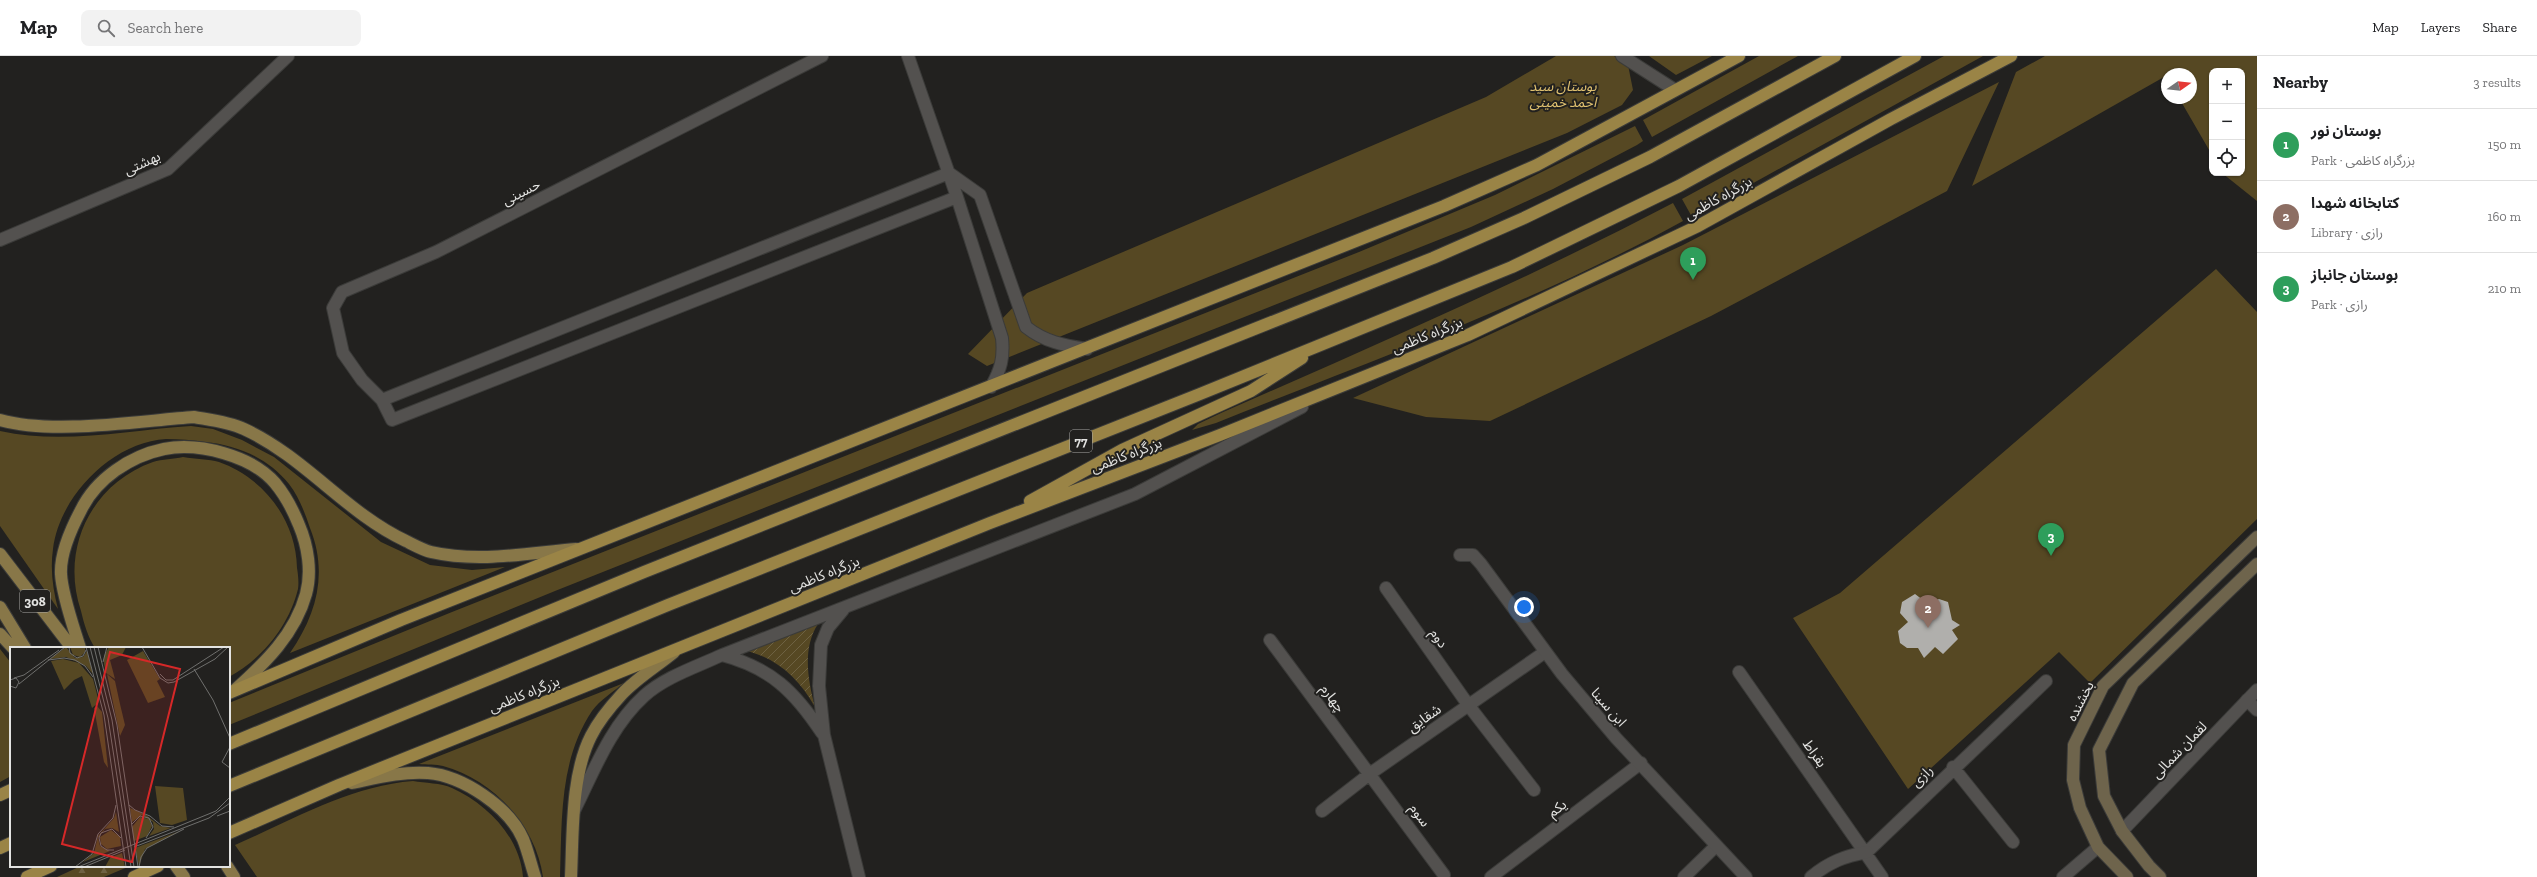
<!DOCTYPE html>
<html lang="en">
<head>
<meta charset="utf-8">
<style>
  :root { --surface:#fff; --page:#f2f2f2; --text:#202124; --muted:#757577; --line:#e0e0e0; --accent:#d93025 }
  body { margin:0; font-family:"Zilla Slab","Noto Sans Arabic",serif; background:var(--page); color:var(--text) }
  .controls { position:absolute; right:12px; top:12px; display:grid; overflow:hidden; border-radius:8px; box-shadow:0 1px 3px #0004 }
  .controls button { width:36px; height:36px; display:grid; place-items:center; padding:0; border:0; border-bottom:1px solid var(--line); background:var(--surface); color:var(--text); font:20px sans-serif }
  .compass { position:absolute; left:2161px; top:12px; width:36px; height:36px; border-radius:50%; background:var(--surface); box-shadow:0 1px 3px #0004; rotate:76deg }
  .you { position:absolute; left:1524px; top:551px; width:14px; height:14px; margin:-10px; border:3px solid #fff; border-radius:50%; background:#1a73e8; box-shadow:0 0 0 6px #1a73e833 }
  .badge { display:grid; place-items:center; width:26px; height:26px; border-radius:50%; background:var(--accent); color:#fff; font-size:13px; font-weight:700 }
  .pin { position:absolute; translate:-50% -33px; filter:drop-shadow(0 1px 2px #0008) }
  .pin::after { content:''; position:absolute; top:21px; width:14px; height:12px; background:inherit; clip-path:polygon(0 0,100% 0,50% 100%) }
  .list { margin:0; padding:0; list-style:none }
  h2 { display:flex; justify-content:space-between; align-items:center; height:52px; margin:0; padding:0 16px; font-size:17px }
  h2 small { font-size:13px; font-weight:400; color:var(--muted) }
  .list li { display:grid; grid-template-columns:26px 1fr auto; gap:12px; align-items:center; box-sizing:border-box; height:72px; padding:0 16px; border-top:1px solid var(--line) }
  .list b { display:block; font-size:15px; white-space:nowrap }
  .list p { margin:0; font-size:13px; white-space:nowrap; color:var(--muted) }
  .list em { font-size:13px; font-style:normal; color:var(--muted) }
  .icon { flex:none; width:22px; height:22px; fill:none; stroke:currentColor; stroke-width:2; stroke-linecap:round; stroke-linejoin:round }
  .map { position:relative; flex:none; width:2257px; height:821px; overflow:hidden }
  header { display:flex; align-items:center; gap:24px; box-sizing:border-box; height:56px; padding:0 20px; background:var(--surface); border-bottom:1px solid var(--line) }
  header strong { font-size:19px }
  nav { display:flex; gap:22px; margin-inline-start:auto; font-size:14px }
  .search { width:280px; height:36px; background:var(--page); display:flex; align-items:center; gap:10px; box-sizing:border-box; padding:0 14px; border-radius:8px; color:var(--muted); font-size:15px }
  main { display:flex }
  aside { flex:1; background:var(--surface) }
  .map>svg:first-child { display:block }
  .green { fill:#564823 }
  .forest { fill:url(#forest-firs) }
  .garden { fill:url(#garden-furrows) }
  .building { fill:#b0afac }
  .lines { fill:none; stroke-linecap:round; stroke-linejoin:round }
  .minor-casing { stroke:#3b3b39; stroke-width:14 }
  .tertiary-casing { stroke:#3b3b39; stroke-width:14 }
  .secondary-casing { stroke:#3b3b39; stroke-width:14 }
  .primary-casing { stroke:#3b3b39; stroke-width:14 }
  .trunk-casing { stroke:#3b3b39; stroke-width:14 }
  .minor { stroke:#53514f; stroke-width:12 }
  .tertiary { stroke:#53514f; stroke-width:12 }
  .secondary { stroke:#6e644c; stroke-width:12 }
  .primary { stroke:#887748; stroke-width:12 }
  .trunk { stroke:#9a8446; stroke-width:12 }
  .labels { text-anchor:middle; stroke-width:4; stroke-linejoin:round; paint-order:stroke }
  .shield { fill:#22211f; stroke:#a9a9a7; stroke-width:1 }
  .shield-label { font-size:13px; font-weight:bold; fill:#e3e3e1 }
  .park-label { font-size:14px; font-style:italic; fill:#dfc06f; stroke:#22211f }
  .street-label { font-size:14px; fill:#e3e3e1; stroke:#22211f }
  .inset-road { fill:none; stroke:#6f6f6d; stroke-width:1 }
  .view { fill:#d62828; fill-opacity:0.15; stroke:#d62828; stroke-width:2 }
  .inset-edge { fill:none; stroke:#e3e3e1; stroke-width:2 }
</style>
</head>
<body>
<header>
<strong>Map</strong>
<div class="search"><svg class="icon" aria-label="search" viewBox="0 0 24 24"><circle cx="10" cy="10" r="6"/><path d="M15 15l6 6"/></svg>Search here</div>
<nav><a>Map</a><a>Layers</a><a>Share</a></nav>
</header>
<main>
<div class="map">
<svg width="2257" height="821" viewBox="0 0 2257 821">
  <defs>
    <pattern id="forest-firs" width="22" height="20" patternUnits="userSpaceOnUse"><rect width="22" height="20" fill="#564823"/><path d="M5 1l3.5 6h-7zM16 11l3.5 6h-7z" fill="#6e6243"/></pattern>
    <pattern id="garden-furrows" width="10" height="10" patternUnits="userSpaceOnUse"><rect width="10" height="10" fill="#564823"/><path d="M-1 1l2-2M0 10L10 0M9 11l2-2" fill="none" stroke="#6e6243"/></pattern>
  </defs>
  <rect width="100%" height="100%" fill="#22211f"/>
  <path class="green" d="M1556,0H1614L1628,9L1633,34L1622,49L1567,77L987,310L968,298L1027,237L1486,41Z
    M1649,0H1712L1676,19Z
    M1759,0H1798L1652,81L1643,64Z
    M1944,0H1983L1692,161L1682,143Z
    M2045,0H2257V145L2222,117H2242V15H2212V99L2179,42H2191V18H2167V25L2164,21L1972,130L2016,16Z
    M1999,26L1947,135L1711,260L1490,365L1426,361L1353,342L1683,189Z
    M1635,70L1643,85L1637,89L1553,133L1471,171L555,535L229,669V647L452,556L1359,196L1495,139Z
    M1673,147L1683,165C1534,247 1373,304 1216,367L1192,374L1198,368L1221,357C1373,290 1526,224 1673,147Z
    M2216,213L2257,256V463L2090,627L2059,596L1908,733L1793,562L1840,537Z
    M191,370L213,373L242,384L274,401L381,486L430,509L472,514L505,511L290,597C317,558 328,517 310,472C305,457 299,441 289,428C268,402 237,389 205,386C193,384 179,383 166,383C112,386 59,441 53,493C50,514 53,534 58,553L0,470V375C63,389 128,374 191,370Z
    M183,401C195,403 209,403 219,406C264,422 296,464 297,512C298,518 299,526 298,533C289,570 262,603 229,621V592H95C88,581 84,568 81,555C60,493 91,428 153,406C162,403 174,403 183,401Z
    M0,593L11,607V720L0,726Z
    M624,627C614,635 600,644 592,655C559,704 562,765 560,821H543C536,770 494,724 443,710C436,708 427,709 419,708Z
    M413,725C425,727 441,727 452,732C487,748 520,781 523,821H257L235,789C292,764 350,730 413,725Z"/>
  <path class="forest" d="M81,810H130L104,821H57Z"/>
  <path class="garden" d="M818,568C802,592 808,625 815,651C799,623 778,603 747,595Z"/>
  <path class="building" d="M1915,538L1927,547L1939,543L1948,546L1952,564L1960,569L1952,574L1958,583L1943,598L1935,591L1924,602L1918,592H1907L1900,587L1898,575L1908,566L1900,557L1902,546Z"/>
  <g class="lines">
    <defs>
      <path id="minor" d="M908,0L957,141L1002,282C1004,302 1001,313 991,331
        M1622,0L1675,34
        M949,117L382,344L392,364L957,141
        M949,117L980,139L1026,271C1045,286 1063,289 1087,293
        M0,184L168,113L288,0
        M382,344L362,324L343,297L333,252L342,236L436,196L822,0
        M1386,532L1469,650L1534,734
        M843,554L828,572L821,589L819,630L824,679L859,821
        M1270,584L1444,819
        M722,599C771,612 795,636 822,677
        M1739,616L1882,821
        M2247,644L2257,654
        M1953,711L2013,786
        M574,755C594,715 610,671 644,640C665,621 696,611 722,599L1135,438L1302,351
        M1322,755L1371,717L1545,596
        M1867,796L2046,625
        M1491,821L1641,707
        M1684,821L1716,790
        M2063,821L2098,791"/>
      <path id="tertiary" d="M1460,499H1473L1481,508L1562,618L1616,682L1746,821
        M2122,775L2257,634
        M1811,821C1829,806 1845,800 1867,796"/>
      <path id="secondary" d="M2127,821L2098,791L2080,752L2073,724L2074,689L2103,630L2257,481
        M2160,821L2149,810L2122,775L2104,740L2099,694L2133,627L2257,508"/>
      <path id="primary" d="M0,364C53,379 138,365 194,361C211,364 229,366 244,373C305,401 346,457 406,485C414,489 423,494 431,496C479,507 528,497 576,493
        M0,498L72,592
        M0,551L25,592
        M0,578L13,592
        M80,592C74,572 62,539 61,518C60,498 72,471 81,454C96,423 130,400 164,393C199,386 252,400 275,427C285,439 293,454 299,469C308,490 312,516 306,538C295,578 265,607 236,633
        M352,727C376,722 403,715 428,717C463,720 509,751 523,783C528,795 531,809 535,821
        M176,810L184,821
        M227,810L234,821
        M571,821C573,777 571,719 591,680C599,664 610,651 622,638C637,622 657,610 674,596"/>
      <path id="trunk" d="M1030,445L1122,394L1251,335L1302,302
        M229,637L401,564L1444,150L1537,109L1739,0
        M229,688L644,516L1433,202L1524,162L1650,101L1835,0
        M229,730L668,549L1200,338L1512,211L1679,130L1915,0
        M0,739L11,734
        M229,777L339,729L990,467L1220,379L1468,279L1698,170L1891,63L2011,0
        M0,792L11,787
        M27,821L51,810
        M134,821L158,810"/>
    </defs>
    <use href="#minor" class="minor-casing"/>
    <use href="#tertiary" class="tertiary-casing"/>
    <use href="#secondary" class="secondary-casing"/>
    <use href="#primary" class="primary-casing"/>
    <use href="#trunk" class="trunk-casing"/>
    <use href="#minor" class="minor"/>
    <use href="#tertiary" class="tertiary"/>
    <use href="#secondary" class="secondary"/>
    <use href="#primary" class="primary"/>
    <use href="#trunk" class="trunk"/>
  </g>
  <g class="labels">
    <g class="shield">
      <rect x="1070" y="374" width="22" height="22" rx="3"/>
      <rect x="20" y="534" width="30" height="22" rx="3"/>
    </g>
    <g class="shield-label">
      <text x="1081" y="390">77</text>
      <text x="35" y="550">308</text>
    </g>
    <g class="park-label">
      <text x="1563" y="35">بوستان سید<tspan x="1563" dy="16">احمد خمینی</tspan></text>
    </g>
    <g class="street-label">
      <text transform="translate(142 107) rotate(-25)" y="5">بهشتی</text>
      <text transform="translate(521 136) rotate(-27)" y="5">حسینی</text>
      <text transform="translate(1718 142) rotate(-29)" y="5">بزرگراه کاظمی</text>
      <text transform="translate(1427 279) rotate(-22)" y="5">بزرگراه کاظمی</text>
      <text transform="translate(1126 399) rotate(-21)" y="5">بزرگراه کاظمی</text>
      <text transform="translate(824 518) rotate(-22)" y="5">بزرگراه کاظمی</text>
      <text transform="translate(1439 582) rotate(55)" y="5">دوم</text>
      <text transform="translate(524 638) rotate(-22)" y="5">بزرگراه کاظمی</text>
      <text transform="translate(1333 642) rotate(53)" y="5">چهارم</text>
      <text transform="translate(2080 645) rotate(-63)" y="5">بخشنده</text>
      <text transform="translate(1609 651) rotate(49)" y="5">ابن سینا</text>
      <text transform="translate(1424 662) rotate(-35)" y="5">شقایق</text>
      <text transform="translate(2179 694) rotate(-46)" y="5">لقمان شمالی</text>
      <text transform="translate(1815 697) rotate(55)" y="5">بقراط</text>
      <text transform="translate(1922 720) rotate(-44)" y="5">رازی</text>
      <text transform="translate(1557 752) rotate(-37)" y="5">یکم</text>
      <text transform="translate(1420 759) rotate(54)" y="5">سوم</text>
    </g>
  </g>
  <g transform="translate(10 591)">
    <rect width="220" height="220" fill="#22211f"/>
    <path d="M56,0L65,11L73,10L77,4L83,27L76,19L56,10L40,12ZM60,0H75V5L70,10L63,8ZM99,0H116L112,8L100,13L105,32L96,26L94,17V9ZM133,4L150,32L147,34L155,50L138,56L117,13ZM53,12L69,16L83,32L89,55L82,61L72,29L64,33L54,43L41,14ZM97,27L105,34L110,57L115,78L110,89ZM87,59L92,65L98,121L94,115L84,61ZM145,139L173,141L177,173L162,178L150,176ZM120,161L136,168L150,179L161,181L139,189L144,182L143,175L132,168L122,175ZM106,165L109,185L102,181L95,182L88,191L90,199L100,204L73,215L84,206L88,189L104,171ZM130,170L139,172L142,179L137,189L124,194L122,180ZM101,183L110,190L111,199L97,202L91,197L90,190ZM170,184L135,202L129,219L125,201ZM112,206L115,220H95L100,211Z" fill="#564823"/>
    <path class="inset-road" d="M59,0L60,6L67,11L73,9L76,3M76,0L94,68L116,220M80,0L98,71L121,220M84,0L102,73L124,220M88,0L107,78L128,220M132,0L150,31L158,36L164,35L205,12L218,0M38,13L54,11L65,13L75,19L83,30M93,15L97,0M184,22L203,53L220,91M150,27L156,33H163L214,0M4,31L14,28L49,3M0,33L6,31L9,35L6,41L0,39M9,37L55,0M220,100L212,115L220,121M119,158L125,163L140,169L152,179L164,180M207,169L220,164M122,177L130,169L139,171L143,180L136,191M124,200L199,171L220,156M104,203H97L91,199L89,191L91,186L102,182L111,191M65,220L82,207L88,187L103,171L106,158M68,220L206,164L220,150M74,220L115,203M129,220L131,210L137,201L174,182"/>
    <path class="view" d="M100,5L170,22L122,215L52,197Z"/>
    <rect width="220" height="220" class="inset-edge"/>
  </g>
</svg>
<div class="controls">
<button>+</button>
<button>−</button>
<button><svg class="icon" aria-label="locate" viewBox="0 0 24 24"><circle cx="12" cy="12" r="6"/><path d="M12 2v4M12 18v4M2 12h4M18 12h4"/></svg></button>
</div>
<svg class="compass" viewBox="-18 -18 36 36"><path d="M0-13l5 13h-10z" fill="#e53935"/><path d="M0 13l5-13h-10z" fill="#757577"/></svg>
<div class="you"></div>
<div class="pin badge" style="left:1693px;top:224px;background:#2e9e5b">1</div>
<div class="pin badge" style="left:1928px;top:572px;background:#8d6e63">2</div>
<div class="pin badge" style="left:2051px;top:500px;background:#2e9e5b">3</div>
</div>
<aside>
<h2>Nearby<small>3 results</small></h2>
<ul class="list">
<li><span class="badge" style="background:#2e9e5b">1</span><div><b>بوستان نور</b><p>Park · بزرگراه کاظمی</p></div><em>150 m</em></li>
<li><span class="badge" style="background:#8d6e63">2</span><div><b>کتابخانه شهدا</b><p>Library · رازی</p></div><em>160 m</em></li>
<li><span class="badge" style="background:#2e9e5b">3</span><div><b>بوستان جانباز</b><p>Park · رازی</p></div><em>210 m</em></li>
</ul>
</aside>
</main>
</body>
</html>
